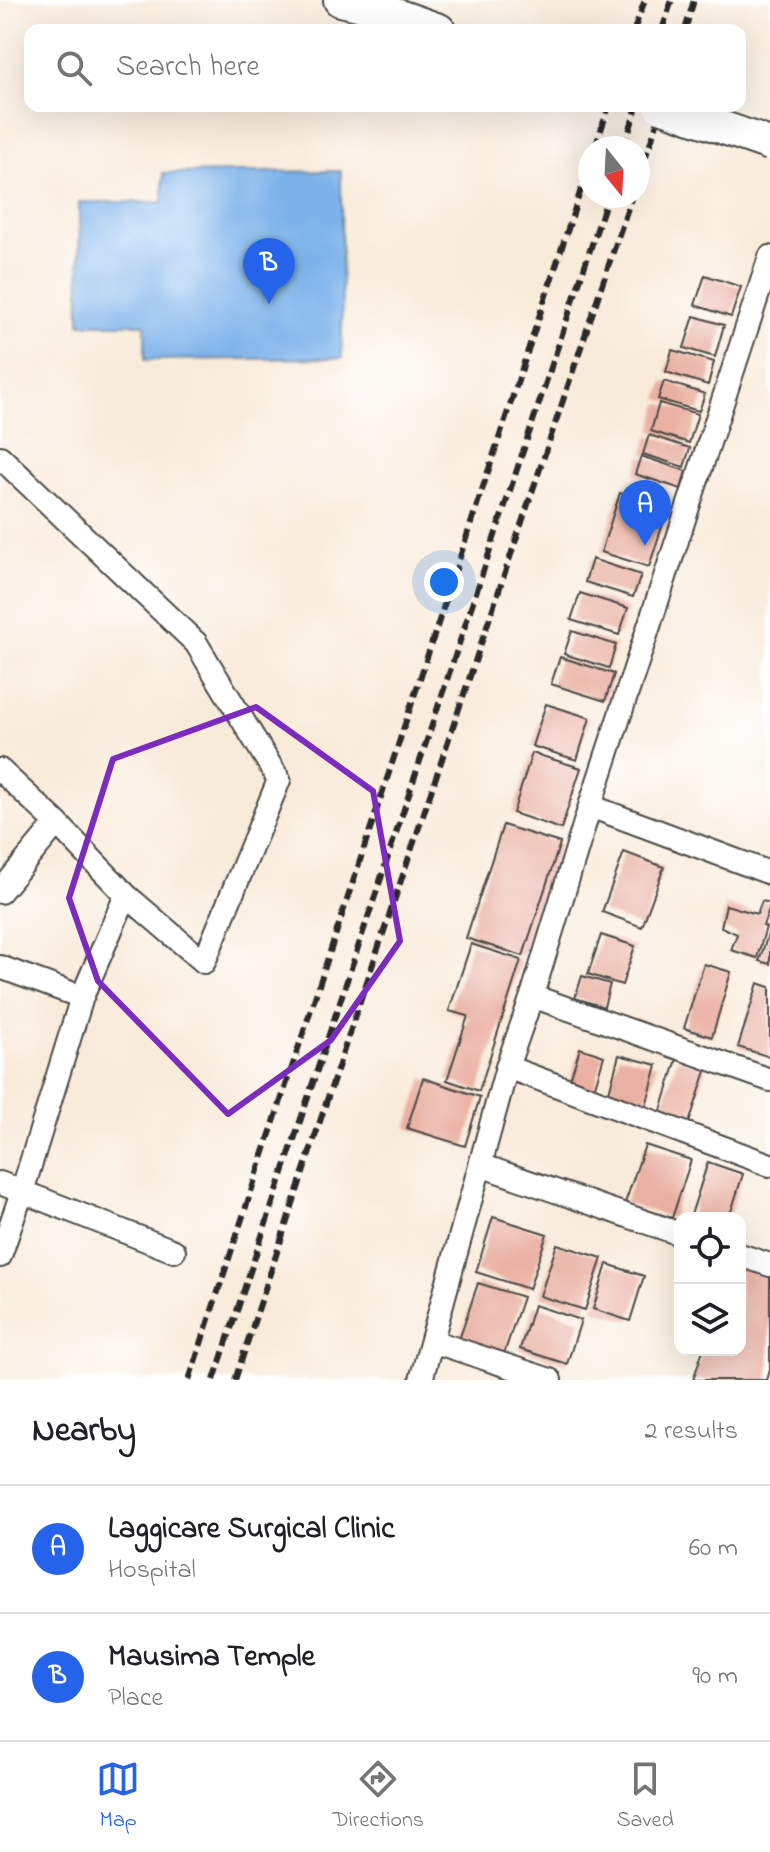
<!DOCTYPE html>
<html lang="en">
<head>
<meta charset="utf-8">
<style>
  :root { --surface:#fff; --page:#f2f2f2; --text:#202124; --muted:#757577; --line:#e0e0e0; --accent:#2563eb }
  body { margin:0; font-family:"Indie Flower",sans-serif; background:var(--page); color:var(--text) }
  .controls { position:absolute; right:24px; bottom:24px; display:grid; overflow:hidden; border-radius:16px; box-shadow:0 8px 32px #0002 }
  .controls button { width:72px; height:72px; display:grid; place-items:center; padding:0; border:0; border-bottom:2px solid var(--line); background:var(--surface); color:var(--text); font:40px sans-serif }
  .compass { position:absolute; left:578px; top:136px; width:72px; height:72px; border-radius:50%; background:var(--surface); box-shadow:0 8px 32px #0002; rotate:162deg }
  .you { position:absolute; left:444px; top:582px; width:28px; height:28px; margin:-20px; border:6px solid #fff; border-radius:50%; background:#1a73e8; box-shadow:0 0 0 12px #1a73e833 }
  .badge { display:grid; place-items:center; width:52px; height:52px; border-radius:50%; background:var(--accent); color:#fff; font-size:26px; font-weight:700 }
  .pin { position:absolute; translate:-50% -66px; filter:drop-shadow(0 2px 4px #0008) }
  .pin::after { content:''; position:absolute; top:42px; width:28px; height:24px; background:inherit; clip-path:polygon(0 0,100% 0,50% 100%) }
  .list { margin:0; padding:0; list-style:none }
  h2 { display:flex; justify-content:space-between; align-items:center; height:104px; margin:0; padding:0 32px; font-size:34px }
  h2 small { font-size:26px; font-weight:400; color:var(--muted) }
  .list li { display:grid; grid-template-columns:52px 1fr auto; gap:24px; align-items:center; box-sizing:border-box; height:128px; padding:0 32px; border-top:2px solid var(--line) }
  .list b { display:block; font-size:30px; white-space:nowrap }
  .list p { margin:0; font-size:26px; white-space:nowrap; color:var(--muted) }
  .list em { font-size:26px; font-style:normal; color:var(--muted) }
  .icon { flex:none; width:44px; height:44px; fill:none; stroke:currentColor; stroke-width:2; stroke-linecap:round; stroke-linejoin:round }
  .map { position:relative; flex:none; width:770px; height:1380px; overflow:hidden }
  .search { position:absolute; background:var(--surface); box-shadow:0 8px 32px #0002; left:24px; right:24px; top:24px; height:88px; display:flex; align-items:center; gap:20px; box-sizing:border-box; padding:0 28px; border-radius:16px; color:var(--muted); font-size:30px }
  .sheet { height:360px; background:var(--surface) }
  nav { display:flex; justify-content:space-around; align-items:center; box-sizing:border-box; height:112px; border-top:2px solid var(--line); background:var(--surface); font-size:22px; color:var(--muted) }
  nav a { display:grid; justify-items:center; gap:4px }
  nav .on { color:var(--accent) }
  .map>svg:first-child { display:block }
  .water { fill:#7bb2ea; stroke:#536e8a; stroke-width:2 }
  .building { fill:#eab0a1 }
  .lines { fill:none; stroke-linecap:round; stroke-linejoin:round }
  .street-casing { stroke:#4a4845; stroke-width:26 }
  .secondary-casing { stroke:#4a4845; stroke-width:36 }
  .street { stroke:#fff; stroke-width:22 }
  .secondary { stroke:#fff; stroke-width:32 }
  .rail { stroke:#2b2b2b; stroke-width:6; stroke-dasharray:12 6; stroke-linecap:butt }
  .secondary-bridge-casing { stroke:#4a4845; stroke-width:36; stroke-linecap:butt }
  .secondary-bridge { stroke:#fff; stroke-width:32 }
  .marked { fill:none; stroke:#7b2cbf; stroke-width:6; stroke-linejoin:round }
</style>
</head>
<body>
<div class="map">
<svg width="770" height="1380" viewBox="0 0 770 1380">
  <rect width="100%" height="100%" fill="#fff"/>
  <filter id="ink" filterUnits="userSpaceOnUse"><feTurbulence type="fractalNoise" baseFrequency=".0125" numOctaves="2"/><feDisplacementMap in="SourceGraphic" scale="16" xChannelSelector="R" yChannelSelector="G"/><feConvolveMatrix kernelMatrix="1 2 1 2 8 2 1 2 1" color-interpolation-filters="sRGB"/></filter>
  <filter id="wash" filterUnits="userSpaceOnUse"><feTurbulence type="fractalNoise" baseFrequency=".006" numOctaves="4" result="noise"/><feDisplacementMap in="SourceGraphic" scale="32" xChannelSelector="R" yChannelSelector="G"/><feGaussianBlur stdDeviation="1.8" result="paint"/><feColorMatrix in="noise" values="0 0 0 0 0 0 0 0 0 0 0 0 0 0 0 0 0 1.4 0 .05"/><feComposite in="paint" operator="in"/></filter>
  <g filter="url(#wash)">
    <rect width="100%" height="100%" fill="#f9ebda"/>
    <path class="water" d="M341,171L342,358L145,360V324H80L79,202H163V173Z"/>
    <g id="blocks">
      <path class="building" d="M705,275L741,287L731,317L695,305Z
        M694,316L724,325L715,357L684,348Z
        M672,350L714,362L708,385L666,372Z
        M664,381L705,394L699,411L658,399Z
        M659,403L698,414L689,443L651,431Z
        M649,435L690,448L684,467L643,454Z
        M641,456L686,471L681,489L635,474Z
        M620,493L668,508L649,567L601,552Z
        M592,559L641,575L633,597L585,582Z
        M580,593L628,608L619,635L571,620Z
        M572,631L616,645L609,668L564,654Z
        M560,657L614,674L605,701L551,684Z
        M546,704L590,718L577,760L532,746Z
        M532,753L581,768L561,829L513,813Z
        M503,825L560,843L523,956L466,938Z
        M624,852L664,867L642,927L602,912Z
        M762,901L770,903V906L763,926L766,927L757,958L731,950L737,934L721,927L726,905L757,914Z
        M769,932H770V964L759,961Z
        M601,935L635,946L622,985L588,974Z
        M471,944L521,960L479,1091L447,1080L468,1016L449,1011Z
        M704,964L731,972L712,1037L684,1028Z
        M582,976L610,984L604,1007L575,998Z
        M758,983L770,987V1057L738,1047Z
        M580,1048L604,1056L593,1093L568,1086Z
        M619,1055L657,1065L645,1110L607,1100Z
        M677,1059L707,1068L687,1129L658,1120Z
        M423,1078L480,1097L465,1146L407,1128Z
        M645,1145L691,1160L672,1218L625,1203Z
        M708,1162L743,1174L729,1218H690Z
        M493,1217L547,1234L529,1289L476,1272Z
        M557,1244L602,1258L585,1310L540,1296Z
        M607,1264L644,1276L630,1321L593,1309Z
        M740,1265L770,1275V1370L767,1380H693L703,1350H740Z
        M478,1283L523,1297L504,1354L459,1340Z
        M534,1305L581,1320L567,1364L520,1349Z"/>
    </g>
  </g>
  <g filter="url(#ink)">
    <use href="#blocks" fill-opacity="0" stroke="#4a4845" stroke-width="2"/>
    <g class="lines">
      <defs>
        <path id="street" d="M0,457L196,643L279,780L204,962L126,895L57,823L0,770
          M590,806L770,873
          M0,892L57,823
          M0,967L82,997
          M532,996L770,1080
          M507,1067L770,1165
          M480,1165L680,1234
          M0,1183L174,1251
          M740,1255L770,1265
          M0,1256L22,1192L82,997L126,895
          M432,1341L550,1380
          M421,1380L507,1067L532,996L590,806L770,257"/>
        <path id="secondary" d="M340,0L379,9L439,30"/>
      </defs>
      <use href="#street" class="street-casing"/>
      <use href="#secondary" class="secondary-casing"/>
      <use href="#street" class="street"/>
      <use href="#secondary" class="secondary"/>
      <path class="rail" d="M634,30L645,0
        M662,30L672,0
        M685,30L694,0
        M595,148L609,106
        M624,148L637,106
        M638,179L663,106
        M189,1380L590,162
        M214,1380L608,196
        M235,1380L329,1094L632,196"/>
      <defs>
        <path id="secondary-bridge" d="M660,106L770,144"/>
      </defs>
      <use href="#secondary-bridge" class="secondary-bridge-casing"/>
      <use href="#secondary-bridge" class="secondary-bridge"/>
    </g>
  </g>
  <path class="marked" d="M256,707L373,791L400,941L331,1040L228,1114L98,981L69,898L113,759Z"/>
</svg>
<div class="controls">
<button><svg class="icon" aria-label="locate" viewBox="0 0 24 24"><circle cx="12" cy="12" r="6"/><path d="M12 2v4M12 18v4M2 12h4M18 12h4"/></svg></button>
<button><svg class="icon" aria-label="layers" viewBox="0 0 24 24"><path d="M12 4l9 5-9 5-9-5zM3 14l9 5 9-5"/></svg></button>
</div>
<svg class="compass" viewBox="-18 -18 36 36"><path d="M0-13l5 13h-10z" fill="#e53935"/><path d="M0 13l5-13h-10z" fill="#757577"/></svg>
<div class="you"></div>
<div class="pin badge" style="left:645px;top:546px">A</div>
<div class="pin badge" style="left:269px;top:304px">B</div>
<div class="search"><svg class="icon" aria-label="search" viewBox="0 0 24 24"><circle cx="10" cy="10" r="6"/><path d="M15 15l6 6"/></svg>Search here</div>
</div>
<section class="sheet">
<h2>Nearby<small>2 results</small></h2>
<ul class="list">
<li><span class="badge">A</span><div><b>Laggicare Surgical Clinic</b><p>Hospital</p></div><em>60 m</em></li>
<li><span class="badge">B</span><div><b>Mausima Temple</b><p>Place</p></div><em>90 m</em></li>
</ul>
</section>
<nav>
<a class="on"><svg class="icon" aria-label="map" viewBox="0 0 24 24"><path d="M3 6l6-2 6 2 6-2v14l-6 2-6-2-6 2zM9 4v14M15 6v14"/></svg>Map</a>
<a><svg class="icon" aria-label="directions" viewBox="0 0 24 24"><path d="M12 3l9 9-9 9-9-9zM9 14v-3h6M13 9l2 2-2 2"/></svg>Directions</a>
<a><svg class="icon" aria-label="saved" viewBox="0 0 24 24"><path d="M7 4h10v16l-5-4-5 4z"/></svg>Saved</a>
</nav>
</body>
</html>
